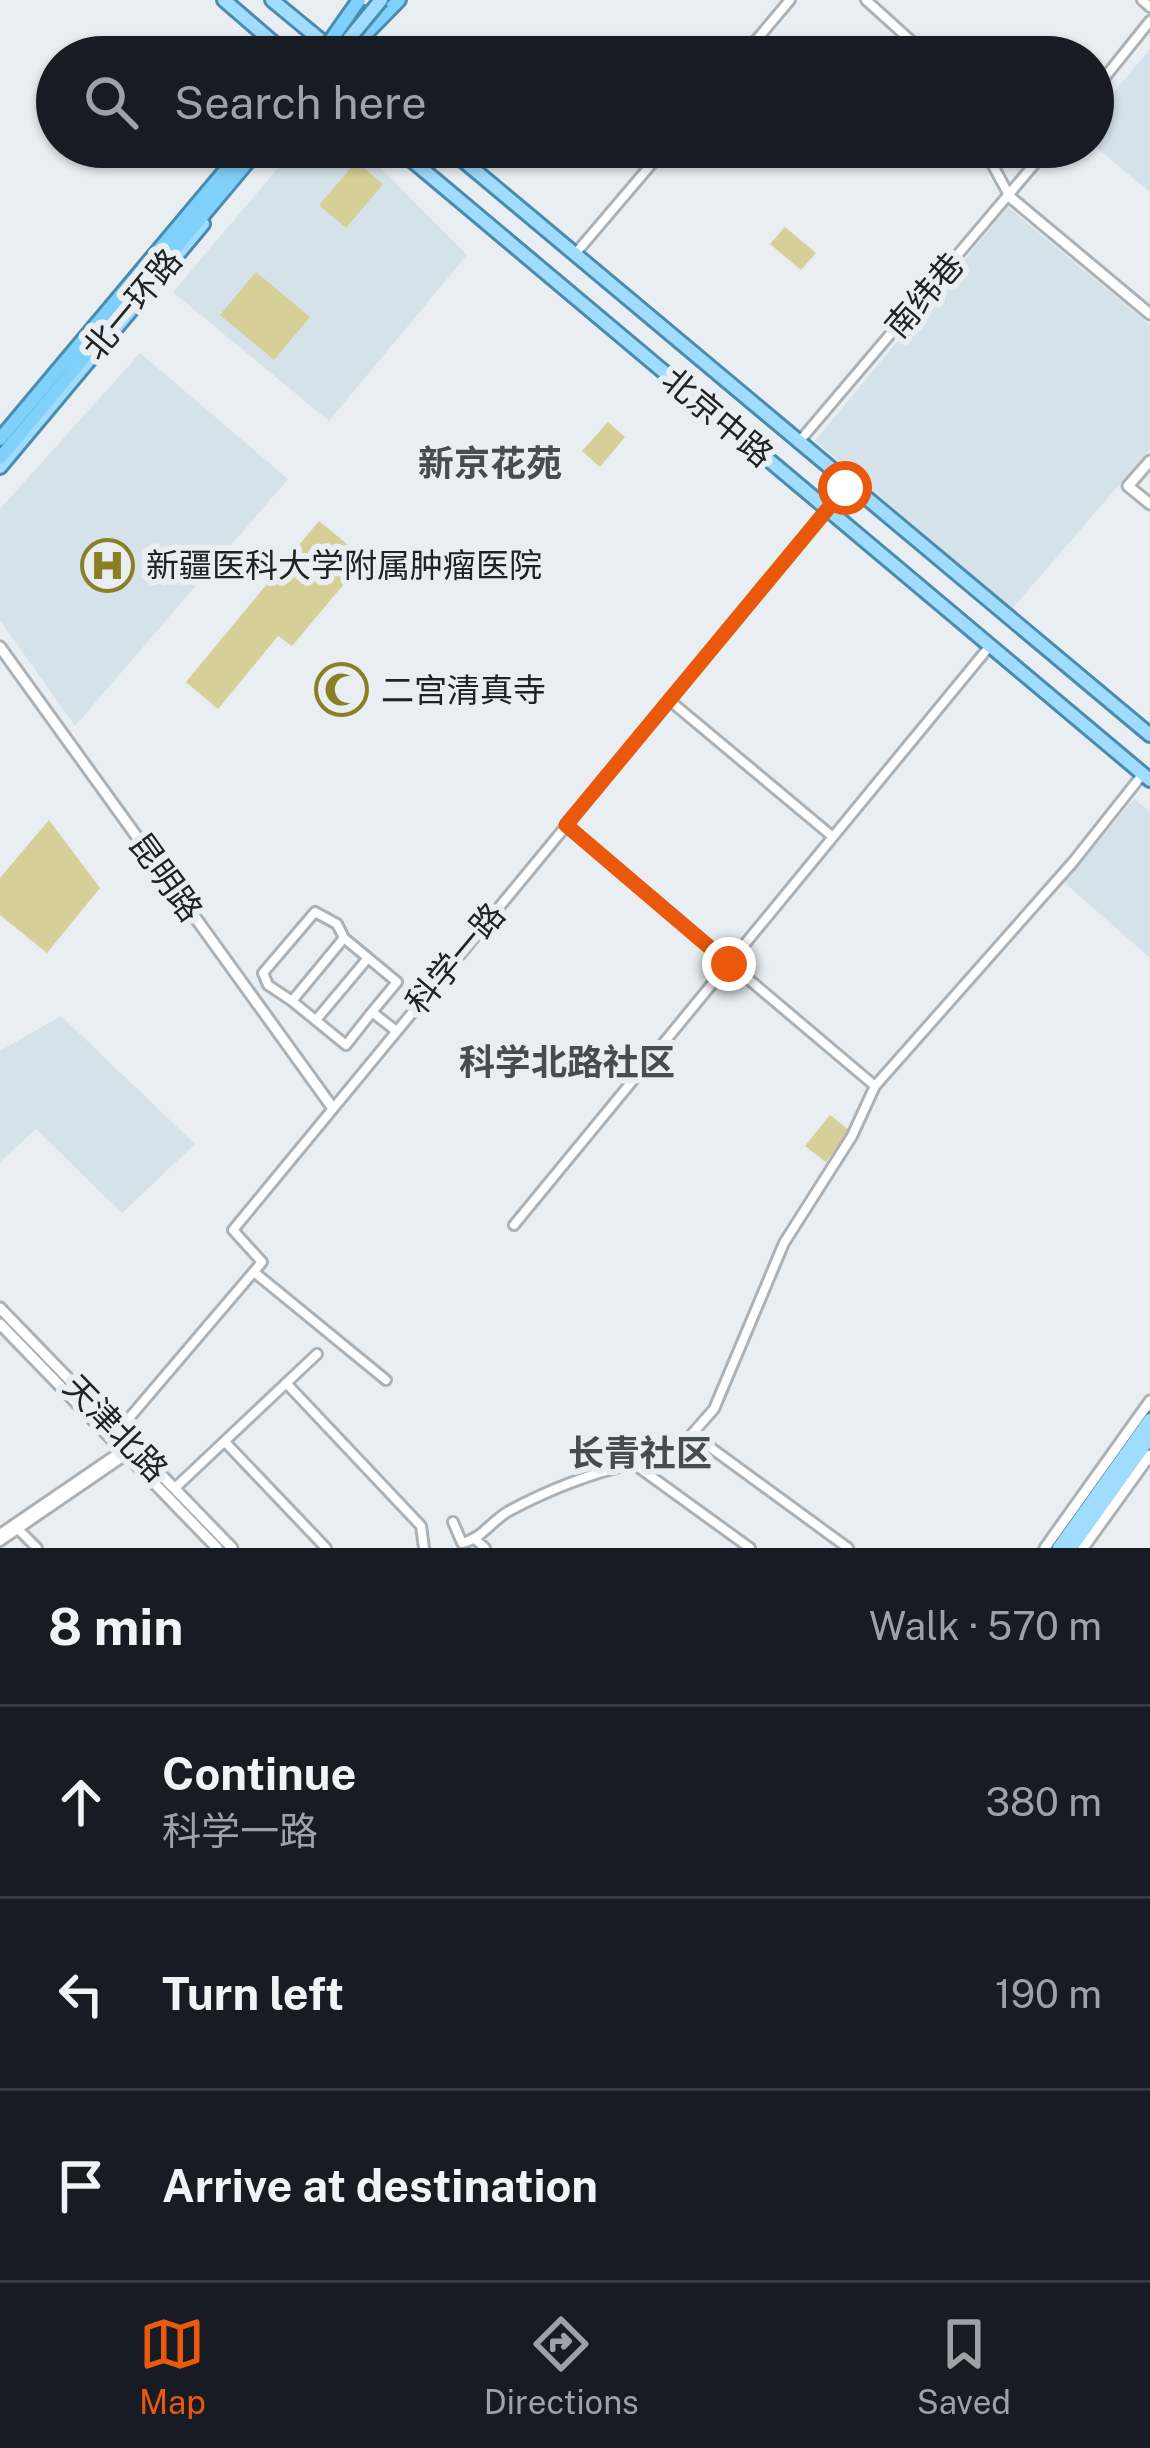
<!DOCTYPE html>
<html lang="en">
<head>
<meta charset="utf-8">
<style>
  :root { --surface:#171b24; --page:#20242c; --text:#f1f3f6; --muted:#9ea1a6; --line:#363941; --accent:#ea580c }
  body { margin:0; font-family:"Public Sans","Noto Sans SC",sans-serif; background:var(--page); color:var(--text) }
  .stop { position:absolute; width:36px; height:36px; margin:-27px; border:9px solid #ea580c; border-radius:50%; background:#fff }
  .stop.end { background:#ea580c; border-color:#fff; box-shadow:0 3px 12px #0008 }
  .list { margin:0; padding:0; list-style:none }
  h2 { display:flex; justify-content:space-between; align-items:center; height:156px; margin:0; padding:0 48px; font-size:51px }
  h2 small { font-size:39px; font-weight:400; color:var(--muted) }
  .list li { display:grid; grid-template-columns:78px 1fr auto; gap:36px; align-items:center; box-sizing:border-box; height:192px; padding:0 48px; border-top:3px solid var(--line) }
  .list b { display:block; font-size:45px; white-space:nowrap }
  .list p { margin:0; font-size:39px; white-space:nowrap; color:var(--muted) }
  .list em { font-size:39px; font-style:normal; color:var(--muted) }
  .icon { flex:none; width:66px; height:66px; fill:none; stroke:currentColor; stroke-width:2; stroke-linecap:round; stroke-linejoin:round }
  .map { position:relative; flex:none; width:1150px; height:1548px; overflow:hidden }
  .search { position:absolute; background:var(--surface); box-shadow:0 3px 9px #0004; left:36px; right:36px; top:36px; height:132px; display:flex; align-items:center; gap:30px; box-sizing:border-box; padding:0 42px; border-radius:66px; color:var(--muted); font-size:45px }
  .sheet { height:732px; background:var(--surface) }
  nav { display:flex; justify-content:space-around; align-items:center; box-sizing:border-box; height:168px; border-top:3px solid var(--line); background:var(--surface); font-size:33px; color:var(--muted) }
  nav a { display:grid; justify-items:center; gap:6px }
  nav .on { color:var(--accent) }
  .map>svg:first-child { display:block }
  .built { fill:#d5e2ea }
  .green { fill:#d6cf97 }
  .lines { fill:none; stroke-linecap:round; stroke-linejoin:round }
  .minor-casing { stroke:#abb1b4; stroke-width:14 }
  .tertiary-casing { stroke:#abb1b4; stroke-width:15 }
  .primary-casing { stroke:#4a8baf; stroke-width:18 }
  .trunk-casing { stroke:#4a8baf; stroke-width:18 }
  .minor { stroke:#fff; stroke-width:8 }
  .tertiary { stroke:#fff; stroke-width:9 }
  .primary { stroke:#a0dcfd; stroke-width:12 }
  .trunk { stroke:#80d0fc; stroke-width:12 }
  .primary-bridge-casing { stroke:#4a8baf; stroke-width:18; stroke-linecap:butt }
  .trunk-bridge-casing { stroke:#4a8baf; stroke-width:18; stroke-linecap:butt }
  .primary-bridge { stroke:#a0dcfd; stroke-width:12 }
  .trunk-bridge { stroke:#80d0fc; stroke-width:12 }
  .route { stroke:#ea580c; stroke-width:15 }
  .labels { text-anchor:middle; stroke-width:12; stroke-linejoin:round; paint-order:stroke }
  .street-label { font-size:33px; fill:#202223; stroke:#e8eef1 }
  .poi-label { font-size:33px; fill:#202223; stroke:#e8eef1; text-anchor:start }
  .neighbourhood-label { font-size:36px; font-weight:bold; fill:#474c4f; stroke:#e8eef1 }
</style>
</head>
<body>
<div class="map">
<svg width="1150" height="1548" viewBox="0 0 1150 1548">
  <rect width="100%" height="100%" fill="#e8eef1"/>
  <path class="built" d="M1150,49V192L1093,145V117Z
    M296,147H360L467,255L329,421L173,292Z
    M1008,207L1150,325V449L1012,609L815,441Z
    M140,353L288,479L75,726L0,620V509Z
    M1134,799L1150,811V958L1064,882Z
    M61,1016L195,1144L122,1213L36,1129L0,1162V1051Z"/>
  <path class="green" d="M356,162L383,184L346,228L319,205Z
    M785,227L816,253L801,270L770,244Z
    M256,272L310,317L274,360L220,315Z
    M608,422L625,437L600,467L582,451Z
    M319,521L365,559L292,646L278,636L218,709L186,682Z
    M49,820L100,888L47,953L0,915V878Z
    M830,1115L850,1131L826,1162L805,1146Z"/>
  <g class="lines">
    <defs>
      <path id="minor" d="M866,0L929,57
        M1142,0L1150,7
        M742,57L790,0
        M1093,92L1150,21
        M983,147L1010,197
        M575,254L666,147
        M798,443L1049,147
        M669,700L833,837
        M566,825L875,1086
        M292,1001L268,985L263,973L315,912L337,924L344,938
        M372,1012L397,982L344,938L292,1001L346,1045L372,1012L395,1030
        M316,1020L368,958
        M514,1225L989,647
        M254,1272L386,1380
        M287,1384L421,1526L424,1548
        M119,1430L262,1262L233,1230L848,484
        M225,1442L326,1548
        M175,1488L317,1354
        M453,1522L462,1543C483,1538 491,1521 509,1511C546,1491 593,1472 634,1464L750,1548
        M18,1529L37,1548
        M0,1534L117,1454
        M476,1540L485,1548
        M0,1541L127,1454
        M848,1548L692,1434L714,1409L784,1243L852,1136L875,1086L1073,862L1142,775"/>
      <path id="tertiary" d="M1010,197L1150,314
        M1150,461L1128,486L1150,504
        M0,647L332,1107
        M0,1308L232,1548
        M0,1324L217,1548
        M1045,1548L1150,1401
        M1083,1548L1150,1455"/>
      <path id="primary" d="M224,0L290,57
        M272,0L335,52
        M396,147L1150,780
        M447,147L1150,735
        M0,467L203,224
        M1059,1548L1150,1420
        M1071,1548L1150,1437"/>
      <path id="trunk" d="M343,57L399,0
        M0,439L245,147
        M0,458L260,147"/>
    </defs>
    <use href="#minor" class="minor-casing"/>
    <use href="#tertiary" class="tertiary-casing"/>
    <use href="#primary" class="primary-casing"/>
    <use href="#trunk" class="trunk-casing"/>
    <use href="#minor" class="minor"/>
    <use href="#tertiary" class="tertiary"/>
    <use href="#primary" class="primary"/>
    <use href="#trunk" class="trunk"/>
    <defs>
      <path id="primary-bridge" d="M334,57L381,0"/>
      <path id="trunk-bridge" d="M319,57L359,0"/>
    </defs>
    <use href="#primary-bridge" class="primary-bridge-casing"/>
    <use href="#trunk-bridge" class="trunk-bridge-casing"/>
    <use href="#primary-bridge" class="primary-bridge"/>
    <use href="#trunk-bridge" class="trunk-bridge"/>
  </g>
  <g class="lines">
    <path class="route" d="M729,964L566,825L845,488"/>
  </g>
  <defs>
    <symbol id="hospital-ring" viewBox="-11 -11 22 22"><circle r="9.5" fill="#e8eef1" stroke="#8b7f26" stroke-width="1.5"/><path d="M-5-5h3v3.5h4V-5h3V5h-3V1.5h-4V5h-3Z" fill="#8b7f26"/></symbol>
    <symbol id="mosque-ring" viewBox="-11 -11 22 22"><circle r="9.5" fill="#e8eef1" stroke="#8b7f26" stroke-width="1.5"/><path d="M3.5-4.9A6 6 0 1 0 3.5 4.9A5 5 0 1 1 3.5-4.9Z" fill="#8b7f26"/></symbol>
  </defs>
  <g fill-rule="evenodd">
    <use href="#hospital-ring" x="78" y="536" width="59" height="59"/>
    <use href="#mosque-ring" x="312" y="660" width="59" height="59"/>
  </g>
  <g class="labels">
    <g class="street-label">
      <text transform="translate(924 295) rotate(-49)" y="12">南纬巷</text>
      <text transform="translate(132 304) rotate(-50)" y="12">北一环路</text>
      <text transform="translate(718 417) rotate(40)" y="12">北京中路</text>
      <text transform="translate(166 877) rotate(54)" y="12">昆明路</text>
      <text transform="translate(455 958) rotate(-50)" y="12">科学一路</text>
      <text transform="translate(116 1428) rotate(46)" y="12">天津北路</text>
    </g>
    <g class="poi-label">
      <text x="146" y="577">新疆医科大学附属肿瘤医院</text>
      <text x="381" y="702">二宫清真寺</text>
    </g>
    <g class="neighbourhood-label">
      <text x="490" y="476">新京花苑</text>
      <text x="567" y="1075">科学北路社区</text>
      <text x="640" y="1466">长青社区</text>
    </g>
  </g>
</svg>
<div class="stop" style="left:845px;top:488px"></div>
<div class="stop end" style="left:729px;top:964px"></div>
<div class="search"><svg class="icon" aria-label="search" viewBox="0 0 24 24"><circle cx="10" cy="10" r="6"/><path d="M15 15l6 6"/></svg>Search here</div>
</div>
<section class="sheet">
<h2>8 min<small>Walk · 570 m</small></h2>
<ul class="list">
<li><svg class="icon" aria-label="ahead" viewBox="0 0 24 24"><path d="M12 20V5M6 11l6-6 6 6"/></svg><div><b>Continue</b><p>科学一路</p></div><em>380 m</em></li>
<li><svg class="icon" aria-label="left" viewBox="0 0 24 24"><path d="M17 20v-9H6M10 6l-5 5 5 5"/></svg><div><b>Turn left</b></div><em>190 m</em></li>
<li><svg class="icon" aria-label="arrive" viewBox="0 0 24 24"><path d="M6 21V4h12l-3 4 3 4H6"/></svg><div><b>Arrive at destination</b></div></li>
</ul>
</section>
<nav>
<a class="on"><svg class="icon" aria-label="map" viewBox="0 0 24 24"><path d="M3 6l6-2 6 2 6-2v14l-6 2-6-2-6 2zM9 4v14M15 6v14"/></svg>Map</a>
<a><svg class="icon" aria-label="directions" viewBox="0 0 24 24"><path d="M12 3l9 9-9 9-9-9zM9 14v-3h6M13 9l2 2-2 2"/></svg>Directions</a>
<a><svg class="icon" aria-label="saved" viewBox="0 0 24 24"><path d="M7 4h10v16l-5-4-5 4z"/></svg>Saved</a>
</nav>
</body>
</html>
